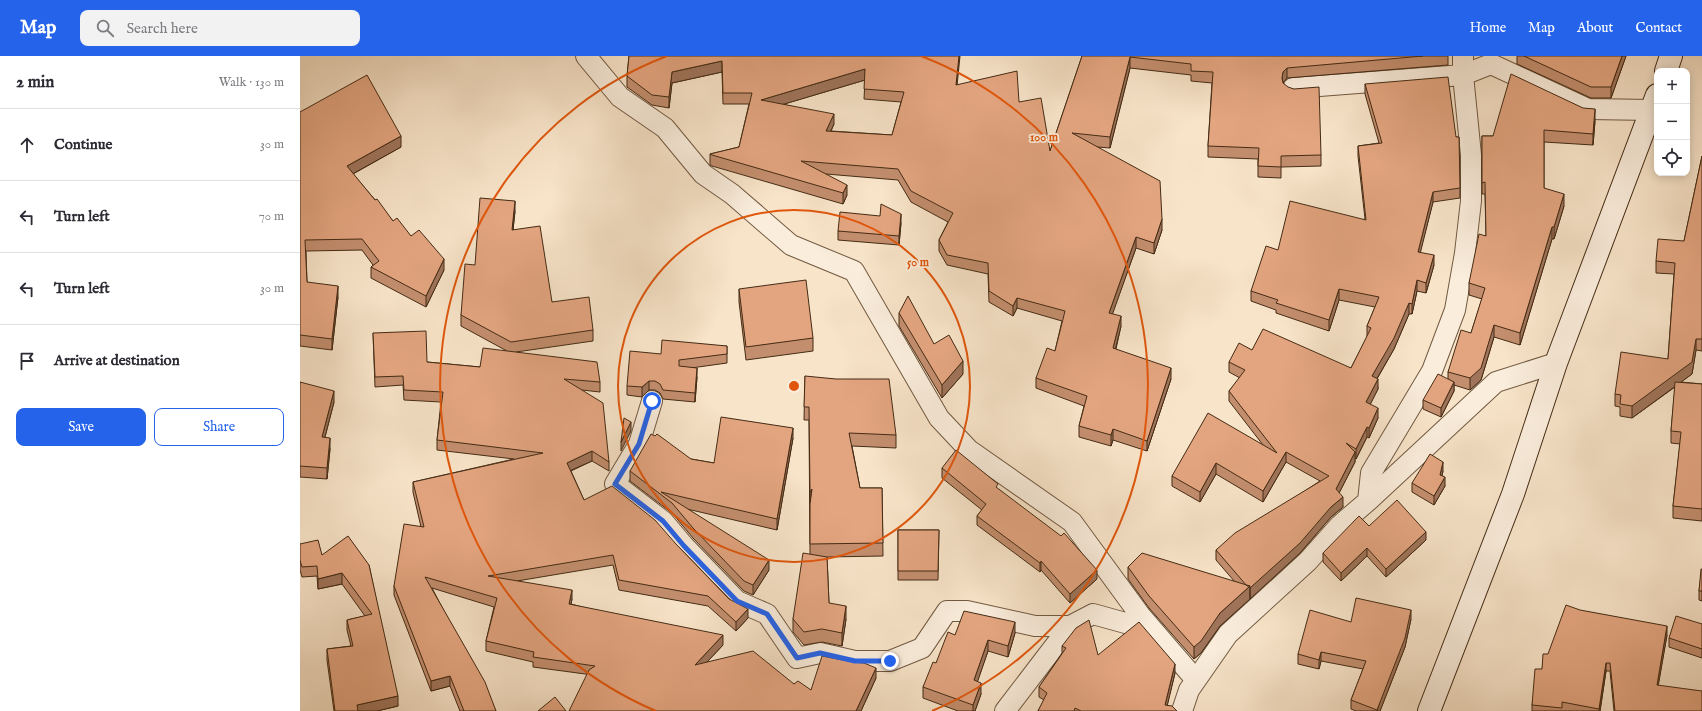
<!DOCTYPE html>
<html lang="en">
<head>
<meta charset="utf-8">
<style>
  :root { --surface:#fff; --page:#f2f2f3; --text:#2b2b33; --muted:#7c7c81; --line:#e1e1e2; --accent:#2563eb }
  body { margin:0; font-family:"IM FELL English",serif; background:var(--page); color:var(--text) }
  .controls { position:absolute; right:12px; top:12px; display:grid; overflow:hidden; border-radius:8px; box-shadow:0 2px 10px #0003 }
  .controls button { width:36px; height:36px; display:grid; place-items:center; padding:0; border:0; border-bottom:1px solid var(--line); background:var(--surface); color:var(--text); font:20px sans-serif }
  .stop { position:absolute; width:12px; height:12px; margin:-9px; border:3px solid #2563eb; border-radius:50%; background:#fff }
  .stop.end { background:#2563eb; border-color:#fff; box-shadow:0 1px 4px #0008 }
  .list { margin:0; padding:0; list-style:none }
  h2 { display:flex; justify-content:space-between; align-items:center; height:52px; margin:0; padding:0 16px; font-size:17px }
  h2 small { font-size:13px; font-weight:400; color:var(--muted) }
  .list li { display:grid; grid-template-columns:26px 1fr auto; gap:12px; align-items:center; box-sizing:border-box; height:72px; padding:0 16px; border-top:1px solid var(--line) }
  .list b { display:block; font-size:15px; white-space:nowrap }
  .list em { font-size:13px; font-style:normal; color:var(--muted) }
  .actions { display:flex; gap:8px; padding:12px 16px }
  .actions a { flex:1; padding:9px 0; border:1px solid var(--accent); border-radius:8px; text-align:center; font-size:14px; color:var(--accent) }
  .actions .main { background:var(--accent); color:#fff }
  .icon { flex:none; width:22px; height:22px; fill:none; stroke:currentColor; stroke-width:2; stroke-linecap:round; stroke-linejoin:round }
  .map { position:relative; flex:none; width:1402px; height:655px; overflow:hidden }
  header { display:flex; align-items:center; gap:24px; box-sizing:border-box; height:56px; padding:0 20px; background:var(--accent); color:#fff }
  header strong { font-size:19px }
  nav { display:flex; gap:22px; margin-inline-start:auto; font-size:14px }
  .search { width:280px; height:36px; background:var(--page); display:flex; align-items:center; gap:10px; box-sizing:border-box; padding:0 14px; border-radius:8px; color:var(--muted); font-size:15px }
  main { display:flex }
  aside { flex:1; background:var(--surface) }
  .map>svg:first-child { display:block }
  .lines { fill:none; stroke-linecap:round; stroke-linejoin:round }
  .street-casing { stroke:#715941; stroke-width:22 }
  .secondary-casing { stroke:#442b14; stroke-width:24 }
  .street { stroke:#faeddc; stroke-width:20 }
  .secondary { stroke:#faeddc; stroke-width:22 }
  .wall { fill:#c38e6e; stroke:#442b14; fill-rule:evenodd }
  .shaded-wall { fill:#9f745a; stroke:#442b14 }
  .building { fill:#e3a580; stroke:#442b14; fill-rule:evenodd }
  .route { stroke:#2563eb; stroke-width:5 }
  .ring { fill:none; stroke:#e0570c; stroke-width:2 }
  .centre { fill:#e0570c; stroke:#faeddc; stroke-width:2 }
  .ring-label { font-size:12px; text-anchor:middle; font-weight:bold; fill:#e0570c; stroke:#faeddc; stroke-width:3.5; stroke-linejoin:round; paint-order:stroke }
</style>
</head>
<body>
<header>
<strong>Map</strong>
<div class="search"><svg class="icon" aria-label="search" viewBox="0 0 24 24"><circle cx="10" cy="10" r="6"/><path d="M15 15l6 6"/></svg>Search here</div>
<nav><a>Home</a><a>Map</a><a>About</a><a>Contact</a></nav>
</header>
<main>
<aside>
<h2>2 min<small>Walk · 130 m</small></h2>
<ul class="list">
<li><svg class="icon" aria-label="ahead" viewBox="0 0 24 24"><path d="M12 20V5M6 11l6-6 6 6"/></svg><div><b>Continue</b></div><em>30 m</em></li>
<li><svg class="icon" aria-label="left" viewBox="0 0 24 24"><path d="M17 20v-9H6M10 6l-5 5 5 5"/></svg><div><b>Turn left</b></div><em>70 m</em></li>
<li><svg class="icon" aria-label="left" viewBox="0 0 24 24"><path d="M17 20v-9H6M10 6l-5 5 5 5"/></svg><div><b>Turn left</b></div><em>30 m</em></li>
<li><svg class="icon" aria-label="arrive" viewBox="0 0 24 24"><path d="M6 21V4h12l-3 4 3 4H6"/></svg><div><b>Arrive at destination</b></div></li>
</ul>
<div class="actions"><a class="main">Save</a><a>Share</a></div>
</aside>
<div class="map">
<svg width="1402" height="655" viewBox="0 0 1402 655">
  <rect width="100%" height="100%" fill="#f8e4c9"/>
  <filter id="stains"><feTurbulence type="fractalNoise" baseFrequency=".005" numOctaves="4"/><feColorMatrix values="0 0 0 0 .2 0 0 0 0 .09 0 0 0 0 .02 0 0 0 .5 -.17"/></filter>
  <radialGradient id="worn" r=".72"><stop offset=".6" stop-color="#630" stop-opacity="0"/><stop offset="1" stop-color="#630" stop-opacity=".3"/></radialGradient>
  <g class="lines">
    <defs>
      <path id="street" d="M286,0L320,41L365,72L403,118L432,138L491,189L554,215L639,362L669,394L772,466L840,559L896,624
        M993,32L1163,19L1191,8L1288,53L1352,54
        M352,345L339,388L315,428L363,465L384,490L437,545L467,558L497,602L520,597L555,605H590L622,592L647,555H667L735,570H770
        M1068,445L1196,326L1256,307
        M705,655L770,570L793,558L829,568L840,559
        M882,655L889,634L928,578L1008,505L1040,469L1068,445L1071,417L1132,315L1155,254L1165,197L1171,145V99L1163,19V0"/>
      <path id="secondary" d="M1366,15L1371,0
        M1129,655L1213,438L1256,307L1357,39"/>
    </defs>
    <use href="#street" class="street-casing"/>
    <use href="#secondary" class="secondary-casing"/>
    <use href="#street" class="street"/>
    <use href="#secondary" class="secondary"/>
  </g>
  <path class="wall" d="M329,0L657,29L719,46L750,95L782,0H1148V9L987,22L983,26L1021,99V110L981,111V122L958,121V103L908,101V90L912,27L891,25V19L830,12L810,92L797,91L862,174L854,198L836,192L812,258L821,270L816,293L871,323L847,395L813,384L811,390L779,381V370L784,350L736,332V322L755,295L762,265L717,252L713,260L689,246L688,218L647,209L639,195V184L648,166L611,146L598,124L526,118L547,139L543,148L412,110L410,109V98L439,91L449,48H423L422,16L372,27L369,52L352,49L327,31V20ZM565,24L564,43L601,46L592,79L531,75L534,68L484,48Z
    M1217,0H1326L1311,42H1291L1217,8Z
    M1065,28L1156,81H1159L1160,142L1133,146L1120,196L1134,209L1126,237L1117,235L1112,258H1109L1094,293L1077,323L1078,333L1070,348L1078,362L1069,382L1067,381L1056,403L1055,402V406L1039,437L1043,451L1031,461L1000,497L920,570L901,597L894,603L849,552L828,523V511L935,526L916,504V494L1020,425L986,406L963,446L916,418L900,446L872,430V420L963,389L929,345V335L940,322L929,316V306L952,294L1051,312L1067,281V270L1075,251L1039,244L1029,275L976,257V254L951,245V235L978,194L1065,163L1058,100V90L1079,87L1065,38Z
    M0,56L101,91L53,118L93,165L111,180L144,214L126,251L71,222V211L73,209L62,194L6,195L7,226L38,241L32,294L0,290Z
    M1295,65L1293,89L1244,86V132L1264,150L1254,183H1252L1220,289L1194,281L1181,324L1170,334L1154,329V335L1141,361L1123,353V344L1148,323V316L1171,277L1182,243L1169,239V227L1186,180L1185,138H1182V80H1193Z
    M1402,100V295L1396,294L1392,318L1381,326L1402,328V465L1373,462V450L1380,388L1371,387V375L1375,331L1332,362L1320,360V351L1315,350V338L1368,303L1374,218L1356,217V205L1384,185Z
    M215,155L213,173L252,246L293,274V285L216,296L300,326V336L282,334L309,406V415L292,405L271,415L284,444L376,488L448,562L436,575L408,550L319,534L313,509L217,525L272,543L271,548L423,589L407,606L494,628L511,634L576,622L561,655L233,611V606L186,595V585L194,551L132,532L196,655H160L150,630L131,635L94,539V530L121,471L113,436V426L214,403L137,394V384L141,346L104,344L103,329L75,331L73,277L127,306L180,311L207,295L161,270V259L175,209Z
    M601,167L599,189L538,184V175Z
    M439,233L513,282V295L446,304L439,246Z
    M599,257L634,288L663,318L642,342L599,270Z
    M427,290V307L391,312L397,321L395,346L363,343L360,337L355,334H349L342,341L327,339V330L361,298Z
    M505,320L596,379V392L552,390L560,432H582L583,500L527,501L529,547L546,563L542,590L522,586L504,589L493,576V563L510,498L509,364H504Z
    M0,326L34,346L25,381L30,393L27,423L0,421Z
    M493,382L477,474L387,453L469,514L453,539L444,535L393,482L372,457L330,425V415L391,403L414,407Z
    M642,412L698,433L797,523L770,547L741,514L740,516L677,469V460L682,454L642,422Z
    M1143,415L1142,420L1145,430L1134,449L1112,436V427Z
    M1069,470L1126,484L1086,521L1067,500L1041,525L1023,506V497Z
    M598,474H639L638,524H598Z
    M0,488L22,499L69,509L98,650L77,655H34L27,604V593L51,590L47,574V564L65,560L42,528L18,533L17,520L2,521L0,514Z
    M1402,513V545L1399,544V535Z
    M1111,563L1105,591L1080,655H1056L1051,653V644L1063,613L1021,605L1019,613L998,608V598L1051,566Z
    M1402,568V602L1369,591V582Z
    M715,577L708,601L688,595L677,626L681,638L675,655H658L623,642V631L636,607L655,579Z
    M1367,579L1358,629L1402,655H1314L1310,615H1306L1300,655H1232V649L1242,613L1248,598Z
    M762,590L798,599L875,617L867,649L877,655H738L744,644L739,641V631L762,597Z"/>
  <path class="shaded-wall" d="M659,0H660L656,40V29Z
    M1322,0H1326L1311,42V31Z
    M830,1V12L810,92V81Z
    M422,5V16L372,27L369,52V41L372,16Z
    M987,12V22L983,27L982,22L983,16Z
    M565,13V24L461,55V44Z
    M1295,53V65L1293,89V78Z
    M534,58V68L526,85V75Z
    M101,80V91L47,121V110Z
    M547,129V139L543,148V137Z
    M1133,136V146L1118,206V196Z
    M1264,138V150L1254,183V171Z
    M215,145V155L212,184V174Z
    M601,158V167L599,189V180Z
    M862,163V174L854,198V187Z
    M1252,171V183L1220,289V277Z
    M836,181V192L809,268V257Z
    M1134,199V209L1126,237V227Z
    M144,203V214L126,251V240Z
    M1117,224V235L1112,258V248Z
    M38,230V241L32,294V283Z
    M1039,233V244L1029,275V264Z
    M717,242V252L713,260V250Z
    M1109,247V258L1094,293L1072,331V320Z
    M821,260V270L813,303V292Z
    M1194,269V281L1181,324L1170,334V322Z
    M1396,283V294L1392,318L1332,362V350Z
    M663,305V318L642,342V329Z
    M397,312V321L395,346V337Z
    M871,312V323L847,395V385Z
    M1078,323V333L1066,357V346Z
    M349,325V334L342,341V331Z
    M1154,326V335L1141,361V352Z
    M34,335V346L22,392V381Z
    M1078,352V362L1069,382V372Z
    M331,366V375L321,395V386Z
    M1067,371V381L1056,403V393Z
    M493,372V382L477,474V463Z
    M813,373V384L811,390V379Z
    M30,382V393L27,423V412Z
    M292,395V405L267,416V407Z
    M986,396V406L963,446V435Z
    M1055,396V406L1036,443V433Z
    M1143,406V415L1140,428V419Z
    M916,407V418L900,446V436Z
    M1145,421V430L1134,449V440Z
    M512,433L510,449V436Z
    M1043,441V451L1031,461L1000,497L950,543V532L1031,451Z
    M1126,476V484L1086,521V513Z
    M1067,492V500L1041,525V517Z
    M469,504V514L453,539V529Z
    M741,505V514L740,516V507Z
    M797,514V523L770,547V538Z
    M42,517V528L18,533V523Z
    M950,530V543L920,570L901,597L894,603V591L920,557Z
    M272,534V543L269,558V548Z
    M546,550V563L542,590V577Z
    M448,553V562L436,575V566Z
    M1111,554V563L1105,591L1080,655H1077Z
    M715,566V577L708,601V590Z
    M1367,570V579L1357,637V629Z
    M423,579V589L395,619V609Z
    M688,584V595L674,636V624Z
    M1021,596V605L1019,613V604Z
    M1306,607V615L1300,655H1299Z
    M875,608V617L866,655L865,649Z
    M576,612V622L561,655H556Z
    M150,620V630L131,635V625Z
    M681,627V638L675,655H673V649Z
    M98,640V650L77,655H57V649Z"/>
  <path class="building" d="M329,0H659L656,29L717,15L719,46L741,42L750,95L782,0H1123L987,12L983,16L982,22L983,27L988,31L994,33L1019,31L1021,99L981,100V111L958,110L959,92L908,90L913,16L891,15V8L830,1L810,81L772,77L860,125L862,163L854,187L836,181L809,257L821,260L813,292L871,312L847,385L813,373L811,379L779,370L787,340L736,322L747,292L755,295L765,255L717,242L713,250L689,235L688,207L647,199L639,184L653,157L611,135L598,113L501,105L547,129L543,137L412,99L410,98L439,91L452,37H423L422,5L372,16L369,41L352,39L327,20ZM565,13L564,33L604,36L592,79L526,75L534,58L461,44Z
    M1224,0H1322L1311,31H1291Z
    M1211,18L1283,52L1295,53L1293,78L1244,74V132L1264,138L1254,171H1252L1220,277L1194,269L1181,312L1170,322L1148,316L1161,274L1171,277L1185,232L1169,227L1179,178L1186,180L1185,126L1182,127V80H1193Z
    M67,19L101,80L47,110L75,144L77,143L93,165L97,162L111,180L119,174L144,203L126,240L71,211L79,205L62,183L5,184L7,226L38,230L32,283L0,279V56Z
    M1148,21L1156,81H1159L1160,132L1133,136L1118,196L1134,199L1126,227L1117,224L1112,248L1109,247L1094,282L1072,320L1078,323L1066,346L1078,352L1069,372L1067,371L1056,393L1046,387L1055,396L1036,433L1043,441L1031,451L1000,487L950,532V530H947L916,494L935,477L1029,420L986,396L963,435L916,407L900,436L872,420L908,357L977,397L929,335L945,314L929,306L939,287L952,294L963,273L1051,312L1071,272L1067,270L1079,241L1039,233L1029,264L976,247L978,244L951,235L966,190L978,194L990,145L1066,164L1058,90L1082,87L1065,28Z
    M1402,100V283H1396L1392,306L1332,350L1320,348L1321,339L1315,338L1321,296L1368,303L1375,207L1356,205L1358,183L1384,185Z
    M180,142L215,145L212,174L240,170L252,246L289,241L293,274L211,286L161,259L165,208L175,209Z
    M581,148L601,158L599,180L538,175L540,156L580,160Z
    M506,224L513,282L446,291L439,233Z
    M608,240L634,288L649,279L663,305L642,329L599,257Z
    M126,275L127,306L180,311L183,292L297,306L300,326L264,323L303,347L309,406L292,395L267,407L284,444L312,430L355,464L376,488L429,543L448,553L436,566L408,540L319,524L313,499L188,520L272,534L269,548L423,579L395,609L453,595L494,628L498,625L511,634L522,600L553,606L564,607L576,612L556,655H269L289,614L295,610L233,601L234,596L186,585L197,542L125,521L185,626L196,655H164L150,620L131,625L94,530L104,468L124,471L113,426L243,397L137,384L143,336L104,334L103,320L75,321L73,277Z
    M362,284L427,290V298L379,304V310L397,312L395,337L363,334L360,328L355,325H349L342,331L327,330L330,295L361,298Z
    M1138,318L1154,326L1141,352L1123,344Z
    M505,320L536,323H589L596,379L549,377L560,432H582L583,487L510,488V448L512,433L510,436L509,351H504Z
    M0,326L34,335L22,381L30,382L27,412L0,410Z
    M1375,326L1402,328V453L1373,450L1381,376L1371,375Z
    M421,361L493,372L477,463L361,436L469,504L453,529L444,525L393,472L372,447L330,415L351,378L355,380L357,378L391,403L414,407Z
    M324,362L331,366L321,386Z
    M656,394L698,428L696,431L761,480L764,477L797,514L770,538L741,505L740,507L677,460L686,448L642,412Z
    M1130,398L1143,406L1140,419L1145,421L1134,440L1112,427Z
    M1097,444L1126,476L1086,513L1067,492L1041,517L1023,497L1059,460L1069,470Z
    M598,474H639L638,515H598Z
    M48,480L69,509L98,640L57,649L58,655H35L27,593L53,590L47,564L72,558L42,517L18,523L17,510L2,511L0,504V488L18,484L22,499Z
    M503,497L527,501L529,547L546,550L542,577L522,573L504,576L493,563Z
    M842,497L950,530L920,557L901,585L894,591L849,540L828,511Z
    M1401,513H1402V535H1399Z
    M1056,542L1111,554L1105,582L1077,654L1051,644L1066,605L1021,596L1019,604L998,598L1010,554L1051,566Z
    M1266,549L1280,554L1367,570L1357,629L1402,635V655H1315L1310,607H1306L1299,653L1262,646V652L1232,649L1235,613H1242L1243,598H1248Z
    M664,555L715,566L708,590L688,584L674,624L681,627L673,649L623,631L633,606L636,607L648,576L655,579Z
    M1376,560L1402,568V593L1369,582Z
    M789,564L798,599L839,566L875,608L865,649L872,650L877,655H781L775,652L774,655H738L747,637L739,631L766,592L762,590L776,572Z
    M255,641L266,655H238Z"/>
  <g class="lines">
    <path class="route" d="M352,345L339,388L315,428L363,465L384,490L437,545L467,558L497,602L520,597L555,605H590"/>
  </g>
  <g class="ring">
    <circle cx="494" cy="330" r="176"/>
    <path d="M356 655A353 353 0 0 1 367 0M621 0A353 353 0 0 1 632 655"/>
  </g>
  <circle cx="494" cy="330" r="6" class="centre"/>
  <g class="ring-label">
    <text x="744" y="85">100 m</text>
    <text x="618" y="210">50 m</text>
  </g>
  <rect width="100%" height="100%" filter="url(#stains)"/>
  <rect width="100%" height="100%" fill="url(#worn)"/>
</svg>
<div class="controls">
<button>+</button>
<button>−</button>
<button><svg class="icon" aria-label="locate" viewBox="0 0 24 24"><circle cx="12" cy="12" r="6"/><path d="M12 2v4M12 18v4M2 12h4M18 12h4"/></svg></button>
</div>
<div class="stop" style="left:352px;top:345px"></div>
<div class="stop end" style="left:590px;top:605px"></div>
</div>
</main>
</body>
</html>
